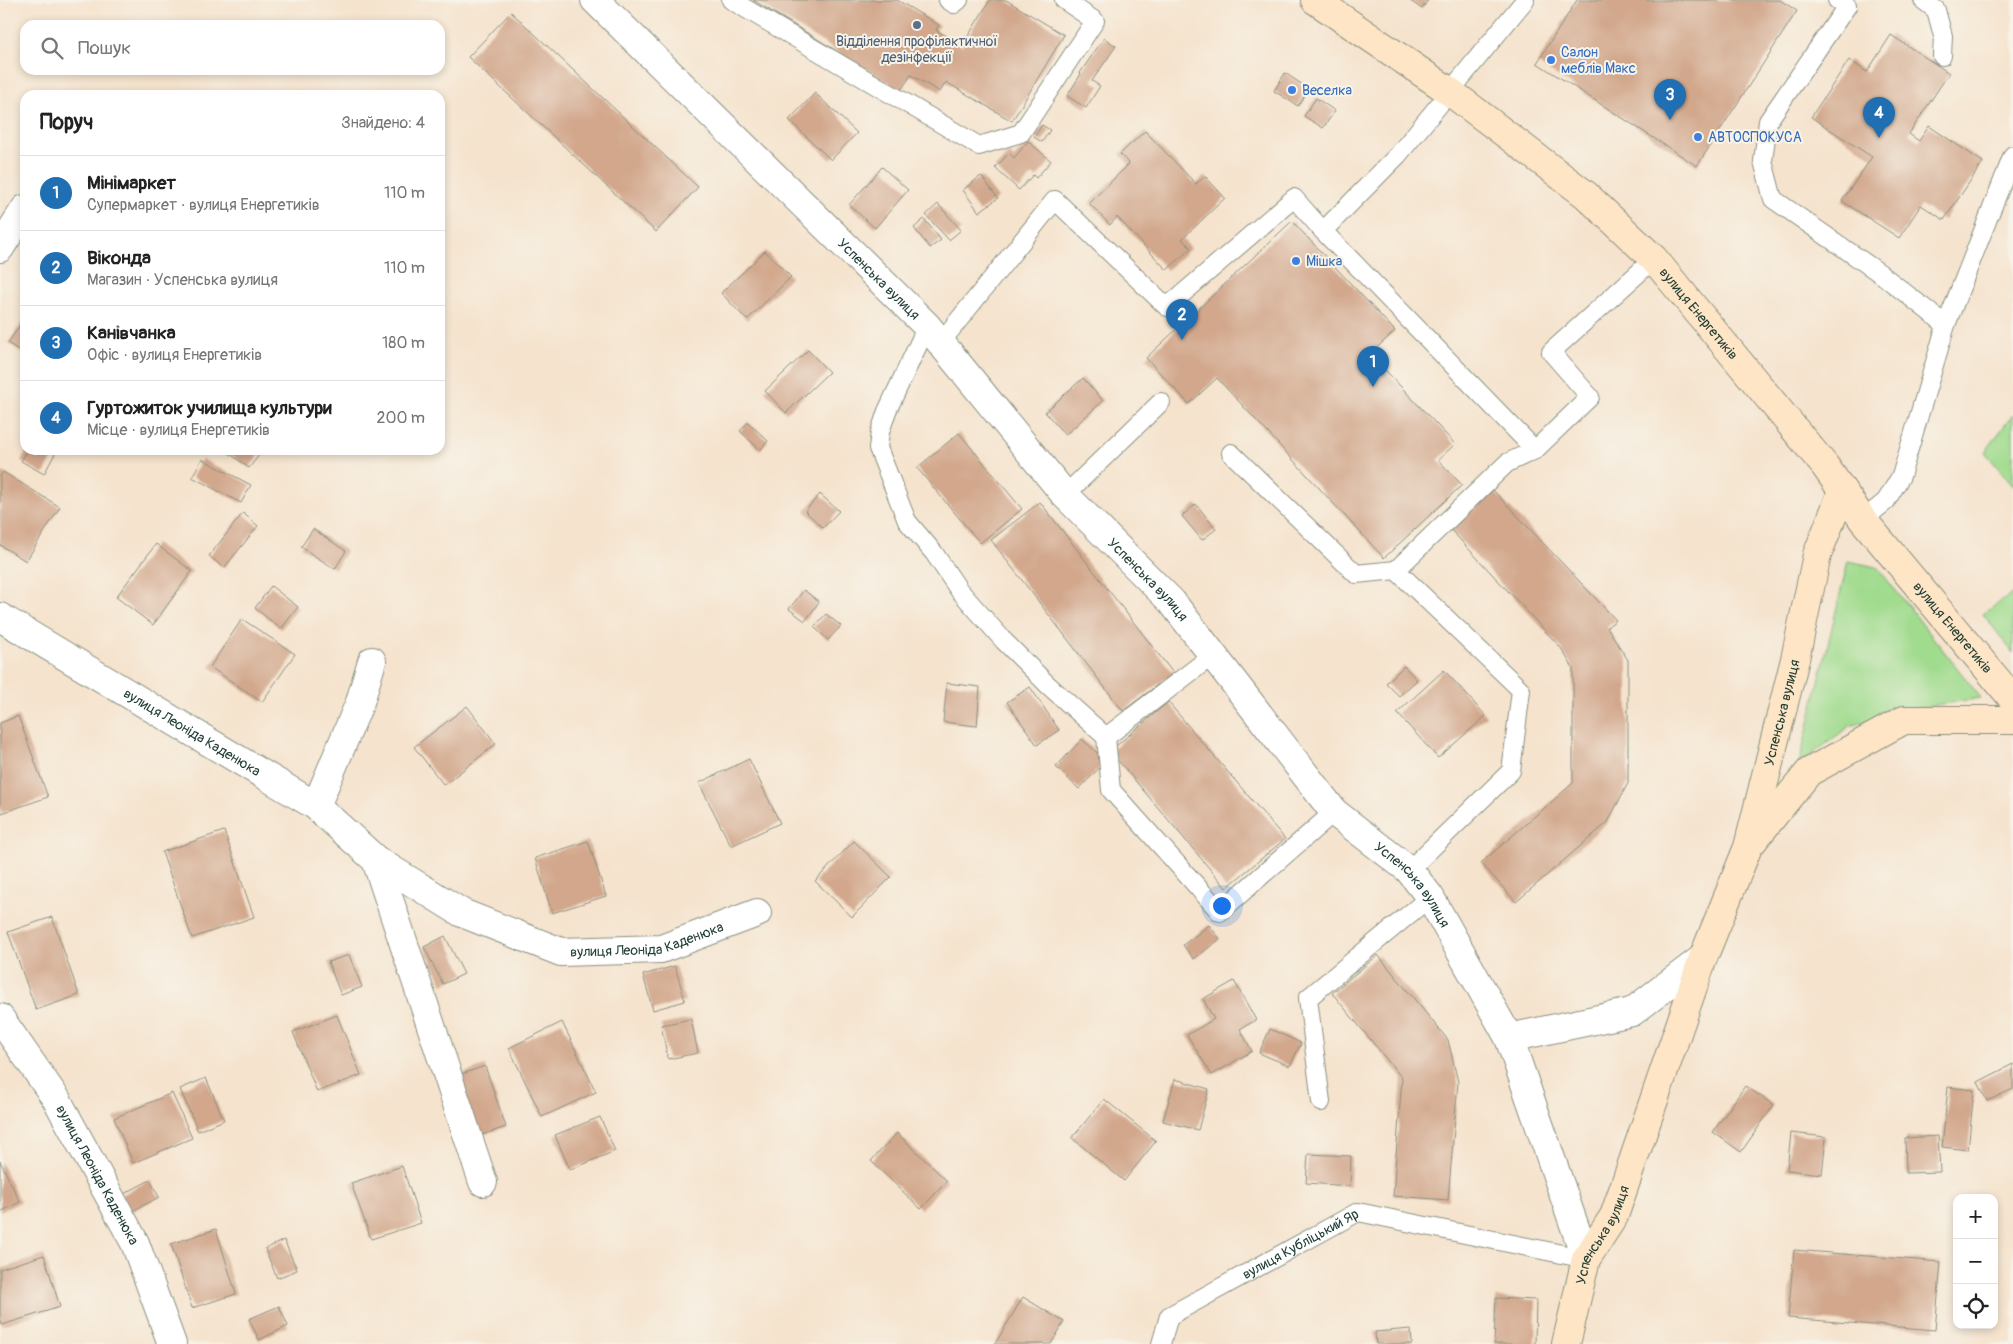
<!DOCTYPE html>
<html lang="uk">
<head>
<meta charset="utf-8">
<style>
  :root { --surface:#fff; --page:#f2f2f2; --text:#222; --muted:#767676; --line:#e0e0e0; --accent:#1f6fb2 }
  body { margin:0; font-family:Pangolin,sans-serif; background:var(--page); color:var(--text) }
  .controls { position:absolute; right:15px; bottom:15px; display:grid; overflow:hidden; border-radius:10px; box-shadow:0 2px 8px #0003 }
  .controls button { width:45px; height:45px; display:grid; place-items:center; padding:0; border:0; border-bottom:1px solid var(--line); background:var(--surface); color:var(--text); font:25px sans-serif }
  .you { position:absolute; left:1221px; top:905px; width:18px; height:18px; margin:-12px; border:4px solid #fff; border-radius:50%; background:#1a73e8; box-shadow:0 0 0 8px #1a73e833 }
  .badge { display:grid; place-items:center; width:32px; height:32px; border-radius:50%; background:var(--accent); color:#fff; font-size:16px; font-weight:700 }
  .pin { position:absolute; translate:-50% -41px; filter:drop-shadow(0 1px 2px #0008) }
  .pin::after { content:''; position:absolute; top:26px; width:18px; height:15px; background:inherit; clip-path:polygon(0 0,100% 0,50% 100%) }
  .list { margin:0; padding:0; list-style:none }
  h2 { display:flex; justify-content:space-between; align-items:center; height:65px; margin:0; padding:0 20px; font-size:21px }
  h2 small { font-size:16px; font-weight:400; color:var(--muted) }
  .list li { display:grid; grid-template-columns:32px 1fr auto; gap:15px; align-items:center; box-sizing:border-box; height:75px; padding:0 20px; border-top:1px solid var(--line) }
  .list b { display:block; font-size:19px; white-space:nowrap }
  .list p { margin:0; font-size:16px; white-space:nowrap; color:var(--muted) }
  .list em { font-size:16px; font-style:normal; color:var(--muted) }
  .icon { flex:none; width:28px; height:28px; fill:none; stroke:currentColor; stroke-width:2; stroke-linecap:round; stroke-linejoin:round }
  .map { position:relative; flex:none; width:2013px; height:1344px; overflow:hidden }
  .search { position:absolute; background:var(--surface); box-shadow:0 2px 8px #0003; left:20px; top:20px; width:425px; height:55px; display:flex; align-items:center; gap:12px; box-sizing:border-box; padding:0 18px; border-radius:15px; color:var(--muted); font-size:19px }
  .panel { position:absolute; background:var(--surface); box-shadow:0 2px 8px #0003; left:20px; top:90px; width:425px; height:365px; border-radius:15px }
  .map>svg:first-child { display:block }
  .green { fill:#a0db8e; stroke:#608c61 }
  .building { fill:#d2a78c }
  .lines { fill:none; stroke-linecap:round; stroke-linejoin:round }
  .lane-casing { stroke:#8a9080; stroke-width:20 }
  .street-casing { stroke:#8a9080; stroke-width:30 }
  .secondary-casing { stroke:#8a9080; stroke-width:30 }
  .lane { stroke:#fff; stroke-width:18 }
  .street { stroke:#fff; stroke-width:28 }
  .secondary { stroke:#fee5c5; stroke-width:28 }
  .service-dot { fill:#5c6f8a; stroke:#f7f3e8; stroke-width:2 }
  .shop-dot { fill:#3f7fe0; stroke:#f7f3e8; stroke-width:2 }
  .labels { text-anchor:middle; stroke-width:4; stroke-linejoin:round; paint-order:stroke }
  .service-label { font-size:14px; fill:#4e5e75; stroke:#f7f3e8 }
  .shop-label { font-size:14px; fill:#366cbe; stroke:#f7f3e8; text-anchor:start }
  .street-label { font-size:14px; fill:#1f3d34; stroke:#f7f3e8 }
</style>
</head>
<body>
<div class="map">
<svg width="2013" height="1344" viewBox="0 0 2013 1344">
  <rect width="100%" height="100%" fill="#f7f3e8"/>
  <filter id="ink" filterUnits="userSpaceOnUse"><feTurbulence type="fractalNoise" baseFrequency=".02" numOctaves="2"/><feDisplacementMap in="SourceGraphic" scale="10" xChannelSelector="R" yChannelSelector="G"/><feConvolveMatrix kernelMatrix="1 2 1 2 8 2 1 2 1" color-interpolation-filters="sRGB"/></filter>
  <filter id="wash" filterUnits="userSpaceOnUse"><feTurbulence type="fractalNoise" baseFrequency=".0096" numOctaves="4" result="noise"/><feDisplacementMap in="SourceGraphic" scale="20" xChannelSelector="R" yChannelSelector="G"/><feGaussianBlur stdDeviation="1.12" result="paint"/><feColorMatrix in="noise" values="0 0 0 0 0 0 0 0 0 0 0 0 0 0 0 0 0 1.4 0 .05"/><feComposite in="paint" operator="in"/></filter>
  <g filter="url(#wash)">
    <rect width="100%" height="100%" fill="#f5e3cd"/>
    <path class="green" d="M2013,414V486L1985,452Z
      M1848,561L1877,567L1981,698L1911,709L1850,726L1799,764Z
      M2013,593V653L1983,614Z"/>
    <g id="blocks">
      <path class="building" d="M753,0H897L939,25L936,30L962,46L990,0H1006L1064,35L1012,121L946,82L940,92L911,75L901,90Z
        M1409,0H1428L1422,9Z
        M1577,0H1780L1797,11L1697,166L1537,63Z
        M511,12L698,187L656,232L468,57Z
        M1891,35L1949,73L1909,134L1919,141L1929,126L1983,162L1944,220L1921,205L1899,238L1842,201L1872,157L1811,117L1849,60L1867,72Z
        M1104,38L1116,46L1092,81L1100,86L1086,108L1067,96L1081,74L1080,73Z
        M1285,73L1309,89L1298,106L1274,91Z
        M815,93L857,133L831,160L789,120Z
        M1316,98L1335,111L1323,128L1304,116Z
        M1042,125L1050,130L1042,142L1034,137Z
        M1145,131L1196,184L1205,176L1225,198L1182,239L1191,248L1167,270L1117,217L1110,225L1089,203L1129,164L1120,154Z
        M1028,141L1051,161L1036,178L1033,175L1019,190L995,168L1009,153L1014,158Z
        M882,167L908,190L875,228L849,205Z
        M981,176L998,198L979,212L963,190Z
        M938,204L961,230L949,240L926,215Z
        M924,219L941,240L930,248L914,228Z
        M1292,221L1395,331L1370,354L1455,444L1438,460L1462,485L1384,558L1217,378L1189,404L1146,358Z
        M765,251L791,277L747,320L721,293Z
        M25,318V355L8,343Z
        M808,350L829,372L786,413L765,391Z
        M1083,378L1103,401L1065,435L1045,412Z
        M748,422L768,441L760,450L740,431Z
        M959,433L1022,509L980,543L917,468Z
        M28,450H57L44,474L21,461Z
        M225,450H263L249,468Z
        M202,459L251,485L241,503L192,477Z
        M3,472L60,507L26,561L0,545V477Z
        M1493,490L1616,620L1607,627L1628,660V783L1608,822L1516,902L1481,863L1573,783V668L1561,648L1451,530Z
        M820,494L839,511L823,528L805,511Z
        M1040,502L1173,673L1123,711L991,540Z
        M1196,504L1216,529L1202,540L1182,516Z
        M243,513L258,526L224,568L209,556Z
        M313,529L346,551L335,569L301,547Z
        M156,544L192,571L153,625L116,597Z
        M271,586L298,607L281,629L255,608Z
        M804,590L819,602L805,621L789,609Z
        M826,614L841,626L828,640L814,627Z
        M242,619L295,654L262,702L210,667Z
        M1404,666L1417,680L1399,696L1386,683Z
        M1444,670L1486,716L1438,758L1397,713Z
        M947,683L980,687L977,726L943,722Z
        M1030,687L1059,730L1037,745L1007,702Z
        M1168,702L1285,839L1226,888L1110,751Z
        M467,706L496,744L444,785L414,747Z
        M18,716L48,797L2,813L0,808V723Z
        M1082,739L1106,761L1079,789L1056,767Z
        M749,759L780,823L731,846L699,783Z
        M224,831L254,917L192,938L162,852Z
        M588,841L606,896L552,913L535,858Z
        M854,841L891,877L852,917L815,881Z
        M52,917L79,995L36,1010L8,932Z
        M1209,925L1220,939L1194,959L1183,945Z
        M445,936L464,974L443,984L424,947Z
        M349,955L362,987L341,995L328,962Z
        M1378,955L1448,1040L1458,1082L1448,1200L1393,1196L1402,1078L1332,993Z
        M675,966L685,1001L653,1010L643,975Z
        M1234,981L1256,1020L1240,1029L1252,1051L1212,1075L1187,1035L1214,1019L1203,999Z
        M337,1015L361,1075L317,1092L293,1032Z
        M691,1019L698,1053L668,1059L661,1025Z
        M562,1022L596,1092L542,1117L509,1048Z
        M1270,1029L1301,1043L1290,1066L1259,1053Z
        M2013,1064V1089L1987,1101L1978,1082Z
        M485,1066L506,1127L476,1137L456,1076Z
        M206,1078L224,1120L198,1131L180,1089Z
        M1175,1079L1209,1089L1198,1130L1163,1121Z
        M1745,1086L1774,1105L1741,1152L1713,1132Z
        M1948,1087L1974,1090L1968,1150L1942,1147Z
        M172,1093L192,1138L133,1163L114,1118Z
        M1104,1099L1156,1141L1124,1181L1072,1138Z
        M600,1117L615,1151L570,1170L555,1135Z
        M897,1133L947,1181L921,1209L871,1161Z
        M1791,1133L1826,1137L1822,1174L1787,1170Z
        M1938,1136L1940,1172L1906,1173L1905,1138Z
        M1308,1154L1351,1156L1350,1186L1306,1183Z
        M0,1161L20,1202L0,1212Z
        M402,1166L421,1223L371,1239L351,1183Z
        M150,1180L159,1197L131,1212L122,1195Z
        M216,1229L236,1294L192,1308L171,1244Z
        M284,1240L297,1270L277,1278L265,1249Z
        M1794,1250L1941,1262L1935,1330L1788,1318Z
        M44,1255L60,1307L2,1325L0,1318V1269Z
        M1023,1297L1064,1322L1051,1344H995Z
        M1496,1298L1536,1300L1535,1344H1494Z
        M279,1306L288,1326L259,1340L249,1319Z
        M1411,1329L1412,1344H1376L1375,1332Z"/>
    </g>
  </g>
  <g filter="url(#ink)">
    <use href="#blocks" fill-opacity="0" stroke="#8a9080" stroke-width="1"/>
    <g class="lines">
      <defs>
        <g id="lane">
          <path d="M731,0L979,146L1021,133L1095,21L1064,0"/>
          <path d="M948,0L954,4L959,0"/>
          <path d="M1525,0L1398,155L1323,231L1535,450"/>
          <path d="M1837,0L1847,6L1768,121L1763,161L1773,199L1881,274L1946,325"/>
          <path d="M1923,0L1936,10L1943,36L1942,56"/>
          <path d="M927,326L887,411L880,432L878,448L907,521L934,553L959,590L1004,641L1048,685L1106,737L1213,655"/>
          <path d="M941,342L1055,200L1167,307L1294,198L1323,231"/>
          <path d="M1231,453L1356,574L1396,570"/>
          <path d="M1065,495L1161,402"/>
          <path d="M1863,520L1886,501L1901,476L1946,325L2013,155"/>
          <path d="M1106,737L1111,790L1220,912L1334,812"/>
          <path d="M1409,870L1511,771L1521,690L1396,570L1507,463L1535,450L1590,397L1551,352L1654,259"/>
          <path d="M1321,1102L1308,998L1430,897"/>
          <path id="s1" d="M1161,1344L1169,1316L1358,1212L1586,1259"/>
        </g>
        <g id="street">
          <path id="s2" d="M595,0L927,326L1065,495L1172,602L1334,812L1409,870L1430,897L1509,1038L1632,1012L1703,958"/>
          <path d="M0,248L25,209"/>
          <path id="s3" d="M0,617L316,806L376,860L483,1182"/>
          <path d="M316,806L360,702L372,661"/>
          <path id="s4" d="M376,860L462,913L561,952L661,949L757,913"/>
          <path id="s5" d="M0,1018L57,1100L135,1243L172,1344"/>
          <path d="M1509,1038L1586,1259"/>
        </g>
        <g id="secondary">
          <path id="s6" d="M1315,0L1449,91L1586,195L1654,259L1825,466L1863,520L2013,699"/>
          <path d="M1753,841L1809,772L1904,720H2013"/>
          <path id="s7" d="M1566,1344L1586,1259L1614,1216L1703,958L1748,847L1795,659L1817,555L1842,492"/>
        </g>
      </defs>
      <use href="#lane" class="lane-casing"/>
      <use href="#street" class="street-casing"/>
      <use href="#secondary" class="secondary-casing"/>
      <use href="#lane" class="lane"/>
      <use href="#street" class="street"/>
      <use href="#secondary" class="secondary"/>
    </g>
  </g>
  <circle class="service-dot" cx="917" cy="25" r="5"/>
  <g class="shop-dot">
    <circle cx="1551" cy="60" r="5"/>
    <circle cx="1292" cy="90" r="5"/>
    <circle cx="1698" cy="137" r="5"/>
    <circle cx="1296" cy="261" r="5"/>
  </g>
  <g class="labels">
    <g class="service-label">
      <text x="917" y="46">Відділення профілактичної<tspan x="917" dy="16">дезінфекції</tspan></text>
    </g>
    <g class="shop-label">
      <text x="1561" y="57">Салон<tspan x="1561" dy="16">меблів Макс</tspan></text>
      <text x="1302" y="95">Веселка</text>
      <text x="1708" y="142">АВТОСПОКУСА</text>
      <text x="1306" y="266">Мішка</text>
    </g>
    <g class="street-label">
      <text dy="5" stroke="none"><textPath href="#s2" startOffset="398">Успенська вулиця</textPath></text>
      <text dy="5" stroke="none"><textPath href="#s6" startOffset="498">вулиця Енергетиків</textPath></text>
      <text dy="5" stroke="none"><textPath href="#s2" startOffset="802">Успенська вулиця</textPath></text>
      <text dy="5" stroke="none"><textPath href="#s6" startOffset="902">вулиця Енергетиків</textPath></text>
      <text dy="5" stroke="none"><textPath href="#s7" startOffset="670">Успенська вулиця</textPath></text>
      <text dy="5" stroke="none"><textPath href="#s3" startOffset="224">вулиця Леоніда Каденюка</textPath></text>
      <text dy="5" stroke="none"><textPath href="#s2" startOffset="1208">Успенська вулиця</textPath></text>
      <text dy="5" stroke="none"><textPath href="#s4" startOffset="295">вулиця Леоніда Каденюка</textPath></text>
      <text dy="5" stroke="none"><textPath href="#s5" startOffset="185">вулиця Леоніда Каденюка</textPath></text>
      <text dy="5" stroke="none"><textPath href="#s7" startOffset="116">Успенська вулиця</textPath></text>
      <text dy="5" stroke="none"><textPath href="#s1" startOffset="179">вулиця Кубліцький Яр</textPath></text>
    </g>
  </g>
</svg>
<div class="controls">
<button>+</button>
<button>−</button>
<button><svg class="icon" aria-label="locate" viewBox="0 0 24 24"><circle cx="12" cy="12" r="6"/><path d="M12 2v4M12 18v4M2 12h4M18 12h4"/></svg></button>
</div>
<div class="you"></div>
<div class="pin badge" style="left:1373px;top:387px">1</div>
<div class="pin badge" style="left:1182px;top:340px">2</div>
<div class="pin badge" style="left:1670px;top:120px">3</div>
<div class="pin badge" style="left:1879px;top:138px">4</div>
<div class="search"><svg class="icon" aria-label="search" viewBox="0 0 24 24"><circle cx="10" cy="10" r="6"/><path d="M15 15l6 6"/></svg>Пошук</div>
<section class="panel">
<h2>Поруч<small>Знайдено: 4</small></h2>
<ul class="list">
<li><span class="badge">1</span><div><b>Мінімаркет</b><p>Супермаркет · вулиця Енергетиків</p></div><em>110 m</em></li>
<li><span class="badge">2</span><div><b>Віконда</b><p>Магазин · Успенська вулиця</p></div><em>110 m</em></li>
<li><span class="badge">3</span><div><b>Канівчанка</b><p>Офіс · вулиця Енергетиків</p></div><em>180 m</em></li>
<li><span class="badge">4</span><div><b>Гуртожиток училища культури</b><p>Місце · вулиця Енергетиків</p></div><em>200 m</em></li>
</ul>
</section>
</div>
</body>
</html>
